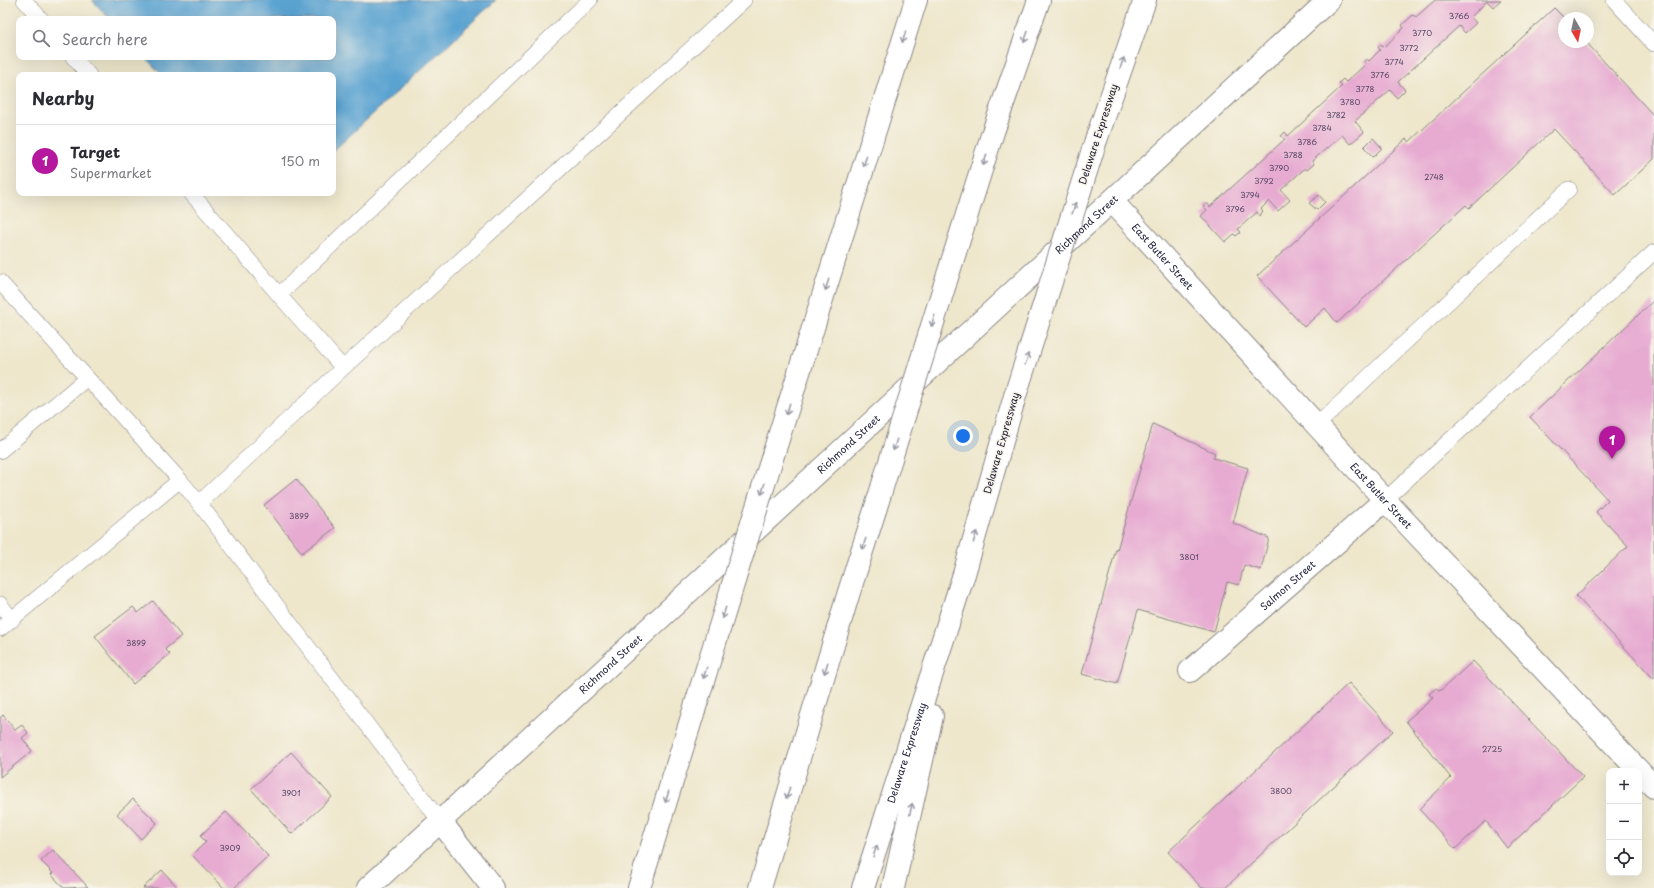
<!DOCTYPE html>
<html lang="en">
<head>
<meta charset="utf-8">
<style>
  :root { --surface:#fff; --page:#f2f2f3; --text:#2b2b33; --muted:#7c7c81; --line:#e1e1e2; --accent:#b5179e }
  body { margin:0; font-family:"Playpen Sans",sans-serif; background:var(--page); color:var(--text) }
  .controls { position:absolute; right:12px; bottom:12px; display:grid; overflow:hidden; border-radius:8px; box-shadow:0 4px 16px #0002 }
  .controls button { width:36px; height:36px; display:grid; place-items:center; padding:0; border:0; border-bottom:1px solid var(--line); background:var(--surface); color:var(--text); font:20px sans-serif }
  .compass { position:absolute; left:1558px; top:12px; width:36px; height:36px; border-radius:50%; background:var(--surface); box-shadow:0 4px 16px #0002; rotate:171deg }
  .you { position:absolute; left:963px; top:436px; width:14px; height:14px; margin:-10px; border:3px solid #fff; border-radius:50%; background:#1a73e8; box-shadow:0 0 0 6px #1a73e833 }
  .badge { display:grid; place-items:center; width:26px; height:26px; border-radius:50%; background:var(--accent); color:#fff; font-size:13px; font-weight:700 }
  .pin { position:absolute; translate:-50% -33px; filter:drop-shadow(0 1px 2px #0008) }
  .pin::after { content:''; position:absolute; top:21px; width:14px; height:12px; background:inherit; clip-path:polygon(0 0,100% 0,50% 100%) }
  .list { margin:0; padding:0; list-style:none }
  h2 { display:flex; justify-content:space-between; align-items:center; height:52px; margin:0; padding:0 16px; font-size:17px }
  h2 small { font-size:13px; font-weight:400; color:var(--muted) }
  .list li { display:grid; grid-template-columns:26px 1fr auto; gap:12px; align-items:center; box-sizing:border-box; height:72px; padding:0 16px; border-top:1px solid var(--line) }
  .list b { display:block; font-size:15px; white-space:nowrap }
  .list p { margin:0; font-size:13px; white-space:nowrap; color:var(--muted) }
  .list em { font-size:13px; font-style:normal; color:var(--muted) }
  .icon { flex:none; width:22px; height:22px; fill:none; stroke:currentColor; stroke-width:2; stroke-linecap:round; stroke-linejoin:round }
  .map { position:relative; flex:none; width:1654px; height:888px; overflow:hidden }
  .search { position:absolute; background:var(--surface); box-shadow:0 4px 16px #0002; left:16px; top:16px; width:320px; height:44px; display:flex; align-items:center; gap:10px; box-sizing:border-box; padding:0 14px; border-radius:8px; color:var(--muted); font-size:15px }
  .panel { position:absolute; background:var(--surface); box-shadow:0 4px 16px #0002; left:16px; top:72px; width:320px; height:124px; border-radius:8px }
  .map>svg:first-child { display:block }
  .water { fill:#5aa3d1; stroke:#3e6286 }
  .building { fill:#e7abd2 }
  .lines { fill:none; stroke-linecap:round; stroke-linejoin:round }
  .service-casing { stroke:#888484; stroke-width:16 }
  .minor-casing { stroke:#888484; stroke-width:24 }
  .secondary-casing { stroke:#888484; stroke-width:24 }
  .motorway-casing { stroke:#888484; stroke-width:24 }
  .service { stroke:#fff; stroke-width:15 }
  .minor { stroke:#fff; stroke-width:22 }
  .secondary { stroke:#fff; stroke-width:22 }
  .motorway { stroke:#fff; stroke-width:22 }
  .motorway-bridge-casing { stroke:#888484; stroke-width:24; stroke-linecap:butt }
  .motorway-bridge { stroke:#fff; stroke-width:22 }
  .oneway { stroke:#9c9ca7 }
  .labels { text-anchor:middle; stroke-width:3; stroke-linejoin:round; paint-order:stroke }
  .number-label { font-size:8px; fill:#534461 }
  .street-label { font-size:10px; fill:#22223b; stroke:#f7f3e8 }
</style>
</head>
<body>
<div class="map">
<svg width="1654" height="888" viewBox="0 0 1654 888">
  <rect width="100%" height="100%" fill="#f7f3e8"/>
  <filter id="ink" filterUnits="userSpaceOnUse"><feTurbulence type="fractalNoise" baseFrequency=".025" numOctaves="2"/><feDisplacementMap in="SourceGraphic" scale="8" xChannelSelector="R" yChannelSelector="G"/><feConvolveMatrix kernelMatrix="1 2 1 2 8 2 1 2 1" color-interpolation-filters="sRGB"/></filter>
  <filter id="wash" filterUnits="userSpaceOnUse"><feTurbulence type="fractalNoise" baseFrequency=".012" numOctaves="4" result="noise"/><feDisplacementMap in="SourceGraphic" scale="16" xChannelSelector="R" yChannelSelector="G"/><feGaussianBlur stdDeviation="0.9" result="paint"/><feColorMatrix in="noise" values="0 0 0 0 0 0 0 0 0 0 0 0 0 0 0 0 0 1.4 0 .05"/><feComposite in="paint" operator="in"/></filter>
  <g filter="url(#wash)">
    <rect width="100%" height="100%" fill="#eee7cc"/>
    <path class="water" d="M92,0H496L333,151V75H162L145,57H333V19H110Z"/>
    <g id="blocks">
      <path class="building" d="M1435,0H1501L1493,7L1487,1L1471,17L1476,23L1465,33L1459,26L1399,81L1398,82L1405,90L1397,98L1390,90L1355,121L1364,132L1350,144L1342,135L1312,161L1314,164L1307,170L1305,168L1281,190L1290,200L1278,211L1269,201L1261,209L1263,211L1259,216L1257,212L1238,229L1241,232L1236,236L1234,234L1225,242L1201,216L1207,210L1203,206L1207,203L1210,207L1285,139L1281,136L1285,132L1288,136L1342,86L1339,83L1343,79L1346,82L1366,64L1364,61L1366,59L1369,61L1380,50L1378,47L1381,44L1384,47L1404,28L1402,25L1413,15L1416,17Z
        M1554,8L1564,18V42H1586L1654,116V159L1615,195L1554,129L1469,208L1466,205L1337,323L1325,308L1304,327L1257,276L1406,139L1409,142Z
        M1373,138L1382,148L1373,157L1364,147Z
        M1319,195L1325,202L1317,210L1309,203Z
        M1654,300V679L1576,596L1628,546L1596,512L1608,500L1530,417Z
        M1153,424L1215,453L1213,458L1248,468L1233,523L1269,538L1261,570L1244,565L1239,585L1227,582L1214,632L1138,610L1117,684L1082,674L1116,549L1117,550Z
        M296,479L335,528L302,553L264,505Z
        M153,601L181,636L165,649L170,654L133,684L95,636L133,607L138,613Z
        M1473,661L1583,777L1507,848L1486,821L1455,849L1419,809L1451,778L1406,721L1433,698L1429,694L1436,688L1440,691Z
        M1349,683L1393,731L1225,888H1202L1168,852Z
        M3,715L15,730L22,725L28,733L22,738L32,751L0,777V718Z
        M291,752L332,797L292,834L251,789Z
        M133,799L157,823L141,839L117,814Z
        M226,812L268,856L234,888H224L192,855L206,842L200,836Z
        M53,850L88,887L64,888L51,874L53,873L41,861Z
        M162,870L178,888H143Z"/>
    </g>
  </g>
  <g filter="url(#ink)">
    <use href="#blocks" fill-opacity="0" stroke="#888484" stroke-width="1"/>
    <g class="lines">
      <defs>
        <path id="service" d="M24,0L41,19
          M1614,0L1654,44
          M73,57L89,75
          M191,193L279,295
          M0,282L180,480
          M343,368L279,295L590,0
          M1317,425L1569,189
          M0,451L87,378
          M1385,500L1654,252
          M0,604L12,620
          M0,629L180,480L199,503
          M440,821L199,503L343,368L744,0"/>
        <g id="minor">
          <path id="s1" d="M1112,201L1385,500L1654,787"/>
          <path id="s2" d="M1190,671L1385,500"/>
          <path d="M440,821L493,888"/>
        </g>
        <g id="secondary">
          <path id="s3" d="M368,888L1329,0"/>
        </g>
        <g id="motorway">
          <path d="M1096,140L1145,0"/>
          <path d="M945,284L993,132L1039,0"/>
          <path d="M774,452L916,0"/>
          <path d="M639,888L717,636"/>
          <path d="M760,888L849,592L876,507"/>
          <path id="s4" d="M863,888L964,574L1015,396"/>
          <path d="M893,888L932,716"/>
        </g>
      </defs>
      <use href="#service" class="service-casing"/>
      <use href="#minor" class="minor-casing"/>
      <use href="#secondary" class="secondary-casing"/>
      <use href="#motorway" class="motorway-casing"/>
      <use href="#service" class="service"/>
      <use href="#minor" class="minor"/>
      <use href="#secondary" class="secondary"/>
      <use href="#motorway" class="motorway"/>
      <defs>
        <path id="motorway-bridge" d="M1015,396L1096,140
          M876,507L945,284
          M717,636L774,452"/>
      </defs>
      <use href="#motorway-bridge" class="motorway-bridge-casing"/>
      <use href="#motorway-bridge" class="motorway-bridge"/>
    </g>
    <defs><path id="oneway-shaft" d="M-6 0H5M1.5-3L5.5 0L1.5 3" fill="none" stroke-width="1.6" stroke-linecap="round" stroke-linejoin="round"/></defs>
    <g class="oneway">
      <use href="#oneway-shaft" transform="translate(904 37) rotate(107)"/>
      <use href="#oneway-shaft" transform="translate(1026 37) rotate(109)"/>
      <use href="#oneway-shaft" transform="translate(1122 63) rotate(-71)"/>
      <use href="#oneway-shaft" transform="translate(985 160) rotate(108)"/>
      <use href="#oneway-shaft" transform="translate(865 161) rotate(107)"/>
      <use href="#oneway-shaft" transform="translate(1074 208) rotate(-72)"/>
      <use href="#oneway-shaft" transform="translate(827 285) rotate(107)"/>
      <use href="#oneway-shaft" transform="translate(933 321) rotate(107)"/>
      <use href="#oneway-shaft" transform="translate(1027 359) rotate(-72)"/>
      <use href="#oneway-shaft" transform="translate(788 409) rotate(107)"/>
      <use href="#oneway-shaft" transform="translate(895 445) rotate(107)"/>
      <use href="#oneway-shaft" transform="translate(763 489) rotate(107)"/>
      <use href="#oneway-shaft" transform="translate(975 537) rotate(-74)"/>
      <use href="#oneway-shaft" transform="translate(864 544) rotate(108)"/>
      <use href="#oneway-shaft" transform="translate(724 613) rotate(107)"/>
      <use href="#oneway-shaft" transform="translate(826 668) rotate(107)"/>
      <use href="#oneway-shaft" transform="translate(705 673) rotate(107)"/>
      <use href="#oneway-shaft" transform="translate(788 793) rotate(107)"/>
      <use href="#oneway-shaft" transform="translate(667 797) rotate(107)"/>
      <use href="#oneway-shaft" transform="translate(911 809) rotate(-77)"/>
      <use href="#oneway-shaft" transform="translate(875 851) rotate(-72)"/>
    </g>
  </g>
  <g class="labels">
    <g class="number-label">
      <text x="1459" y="19">3766</text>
      <text x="1422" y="36">3770</text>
      <text x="1409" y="51">3772</text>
      <text x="1394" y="65">3774</text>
      <text x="1380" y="78">3776</text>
      <text x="1365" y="92">3778</text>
      <text x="1350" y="105">3780</text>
      <text x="1336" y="118">3782</text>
      <text x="1322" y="131">3784</text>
      <text x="1307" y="145">3786</text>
      <text x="1293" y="158">3788</text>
      <text x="1279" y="171">3790</text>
      <text x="1434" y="180">2748</text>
      <text x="1264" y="184">3792</text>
      <text x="1250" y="198">3794</text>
      <text x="1235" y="212">3796</text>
      <text x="299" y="519">3899</text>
      <text x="1189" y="560">3801</text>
      <text x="136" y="646">3899</text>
      <text x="1492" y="752">2725</text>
      <text x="1281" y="794">3800</text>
      <text x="291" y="796">3901</text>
      <text x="230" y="851">3909</text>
    </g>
    <g class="street-label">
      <text transform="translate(1098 134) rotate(-72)" y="4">Delaware Expressway</text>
      <text dy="4" stroke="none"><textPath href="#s3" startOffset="978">Richmond Street</textPath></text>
      <text dy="4" stroke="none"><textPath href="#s1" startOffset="75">East Butler Street</textPath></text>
      <text transform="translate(1001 443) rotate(-74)" y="4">Delaware Expressway</text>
      <text dy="4" stroke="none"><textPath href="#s3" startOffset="654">Richmond Street</textPath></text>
      <text dy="4" stroke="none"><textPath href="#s1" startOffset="399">East Butler Street</textPath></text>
      <text dy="4" stroke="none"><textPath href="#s2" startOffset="130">Salmon Street</textPath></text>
      <text dy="4" stroke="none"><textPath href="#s3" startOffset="330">Richmond Street</textPath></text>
      <text dy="4" stroke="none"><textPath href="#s4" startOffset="142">Delaware Expressway</textPath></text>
    </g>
  </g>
</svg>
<div class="controls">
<button>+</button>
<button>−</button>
<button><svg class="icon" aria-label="locate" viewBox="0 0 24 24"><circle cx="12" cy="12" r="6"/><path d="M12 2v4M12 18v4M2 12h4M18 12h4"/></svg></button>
</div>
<svg class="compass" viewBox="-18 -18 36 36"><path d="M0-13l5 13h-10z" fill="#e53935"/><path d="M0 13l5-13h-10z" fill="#7c7c81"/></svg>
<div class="you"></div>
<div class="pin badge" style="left:1612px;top:459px">1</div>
<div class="search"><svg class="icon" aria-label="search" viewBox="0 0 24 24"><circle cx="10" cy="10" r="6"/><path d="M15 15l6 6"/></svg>Search here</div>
<section class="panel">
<h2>Nearby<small></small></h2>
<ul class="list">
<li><span class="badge">1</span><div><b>Target</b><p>Supermarket</p></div><em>150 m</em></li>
</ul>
</section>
</div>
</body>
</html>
